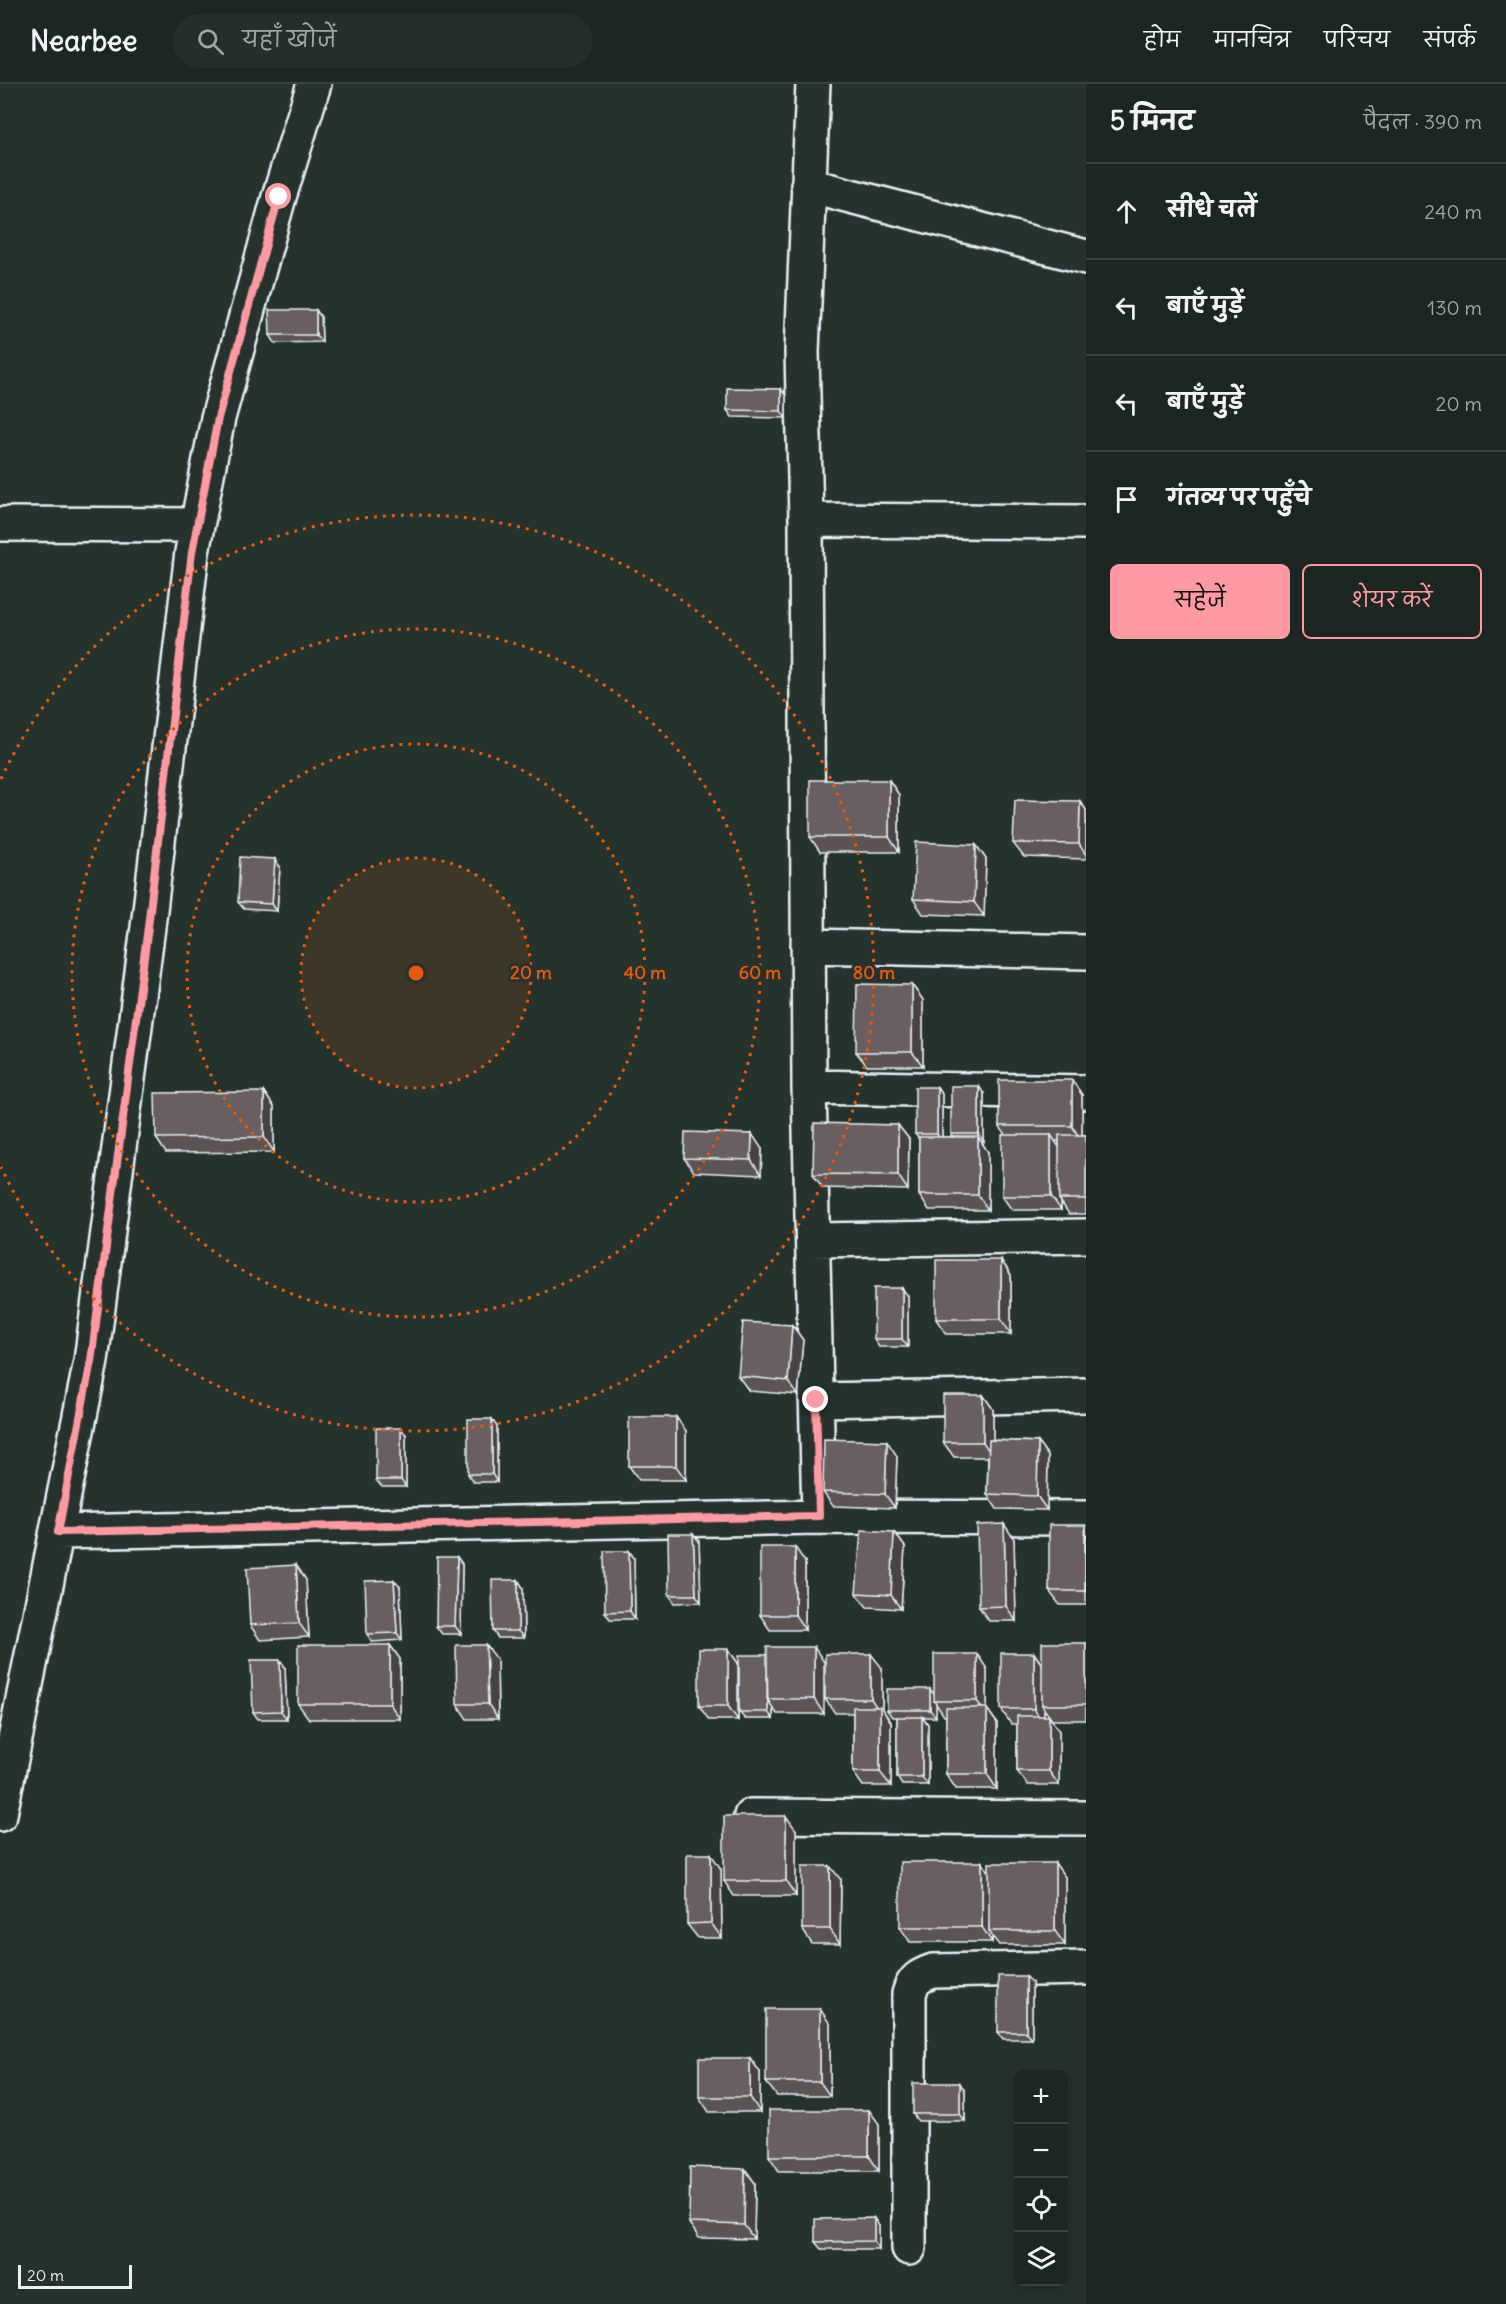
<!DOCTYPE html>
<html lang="hi">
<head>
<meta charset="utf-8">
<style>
  :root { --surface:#1c2622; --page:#252e2a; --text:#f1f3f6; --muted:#a0a5a5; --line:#3a4340; --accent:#ff9aa2 }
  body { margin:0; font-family:Delius,"Playpen Sans Deva",sans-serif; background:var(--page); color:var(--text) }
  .controls { position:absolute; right:18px; bottom:18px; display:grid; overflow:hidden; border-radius:9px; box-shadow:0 3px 15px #0003 }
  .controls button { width:54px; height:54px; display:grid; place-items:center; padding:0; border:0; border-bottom:2px solid var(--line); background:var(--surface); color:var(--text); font:30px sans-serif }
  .scale { position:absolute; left:18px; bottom:15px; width:114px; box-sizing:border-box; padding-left:6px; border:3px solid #e8f1f8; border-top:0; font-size:16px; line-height:21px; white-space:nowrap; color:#e8f1f8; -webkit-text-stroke:4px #26332d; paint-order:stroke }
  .stop { position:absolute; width:18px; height:18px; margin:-14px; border:4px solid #ff9aa2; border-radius:50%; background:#fff }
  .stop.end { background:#ff9aa2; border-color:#fff; box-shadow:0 2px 6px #0008 }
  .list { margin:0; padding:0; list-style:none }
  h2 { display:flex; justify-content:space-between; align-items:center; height:78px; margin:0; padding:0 24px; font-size:26px }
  h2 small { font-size:20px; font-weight:400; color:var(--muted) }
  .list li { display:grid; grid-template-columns:39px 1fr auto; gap:18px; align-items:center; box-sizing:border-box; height:96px; padding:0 24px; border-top:2px solid var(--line) }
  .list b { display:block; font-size:22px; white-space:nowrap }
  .list em { font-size:20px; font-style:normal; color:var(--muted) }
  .actions { display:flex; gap:12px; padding:18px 24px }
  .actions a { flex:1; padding:14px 0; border:2px solid var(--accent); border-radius:9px; text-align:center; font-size:21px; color:var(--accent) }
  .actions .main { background:var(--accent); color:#111 }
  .icon { flex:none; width:33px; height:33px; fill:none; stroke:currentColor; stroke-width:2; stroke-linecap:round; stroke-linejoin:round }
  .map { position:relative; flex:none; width:1086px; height:2220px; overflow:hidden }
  header { display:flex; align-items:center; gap:36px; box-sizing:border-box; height:84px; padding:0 30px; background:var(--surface); border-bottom:2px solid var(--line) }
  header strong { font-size:28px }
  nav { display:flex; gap:33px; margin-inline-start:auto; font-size:21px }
  .search { width:420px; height:54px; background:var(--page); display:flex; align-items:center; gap:15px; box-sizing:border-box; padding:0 21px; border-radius:33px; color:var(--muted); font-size:22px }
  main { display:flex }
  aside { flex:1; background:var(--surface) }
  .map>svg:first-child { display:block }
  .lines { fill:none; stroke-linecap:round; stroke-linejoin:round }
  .street-casing { stroke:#e8f1f8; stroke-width:38 }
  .street { stroke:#26332d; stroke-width:33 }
  .wall { fill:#5b5253; stroke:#e8f1f8; stroke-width:1.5; fill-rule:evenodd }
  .shaded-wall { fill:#4a4244; stroke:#e8f1f8; stroke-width:1.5 }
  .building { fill:#6a5f61; stroke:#e8f1f8; stroke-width:1.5 }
  .route { stroke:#ff9aa2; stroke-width:8 }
  .ring { fill:none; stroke:#e8590c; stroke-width:3; stroke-dasharray:3 6 }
  .centre { fill:#e8590c; stroke:#26332d; stroke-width:3 }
  .ring-label { font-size:18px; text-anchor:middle; font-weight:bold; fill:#e8590c; stroke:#26332d; stroke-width:6; stroke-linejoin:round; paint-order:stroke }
</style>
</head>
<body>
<header>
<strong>Nearbee</strong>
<div class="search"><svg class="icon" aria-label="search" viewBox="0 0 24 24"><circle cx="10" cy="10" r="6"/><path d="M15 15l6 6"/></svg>यहाँ खोजें</div>
<nav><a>होम</a><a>मानचित्र</a><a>परिचय</a><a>संपर्क</a></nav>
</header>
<main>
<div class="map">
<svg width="1086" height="2220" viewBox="0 0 1086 2220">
  <rect width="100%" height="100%" fill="#26332d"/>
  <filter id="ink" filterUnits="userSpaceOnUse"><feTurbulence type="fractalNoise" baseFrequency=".0167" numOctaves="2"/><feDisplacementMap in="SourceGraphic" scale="12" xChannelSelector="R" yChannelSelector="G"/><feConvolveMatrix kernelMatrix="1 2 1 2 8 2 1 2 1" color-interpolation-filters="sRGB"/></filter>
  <g filter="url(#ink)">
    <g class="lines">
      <defs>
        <path id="street" d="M813,0L802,268L806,436L809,1003L819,1433
          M808,101L1086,173
          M806,436L1086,438
          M0,440L197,441
          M808,862L1086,868
          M809,1003L1086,1008
          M813,1156L1086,1152
          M816,1316L1086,1311
          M58,1448L819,1433L1086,1434
          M0,1730L91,1277L148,843L192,468L218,334L279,113L314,0
          M751,1732L1086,1734
          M909,2164V1910C913,1895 919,1892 933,1887L1086,1884"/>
      </defs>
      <use href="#street" class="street-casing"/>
      <use href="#street" class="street"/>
    </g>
    <path class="wall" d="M316,226L321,233L322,258L275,259L270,251Z
      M786,312V334L732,333L727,326Z
      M889,696L899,711V768H820L810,753Z
      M1080,717L1086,726V775L1024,773L1013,759Z
      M976,761L986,775L984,832L923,830L913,815Z
      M280,783L277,827L244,825L238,818Z
      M912,901L923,916V982H867L856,968Z
      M1072,996L1082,1011V1051H1086V1130H1069L1061,1118V1126H1012L1002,1112L1006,1051L999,1042ZM1054,1057H1059V1063Z
      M937,1003L942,1010V1053H953L951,1050L984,1010V1058H981L988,1068V1126H929L919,1111V1055L915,1050Z
      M264,1008L274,1023V1068L166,1069L156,1054Z
      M898,1041L909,1055L908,1106L823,1104L813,1090Z
      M762,1065L761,1091L694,1088L684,1074Z
      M1001,1176L1011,1191V1250H946L936,1235Z
      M908,1212V1263H879L874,1255Z
      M792,1241L803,1256L798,1311L749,1307L738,1292Z
      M983,1311L993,1325V1356L1038,1358L1048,1372L1047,1426L997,1425L987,1410L988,1373H954L943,1358Z
      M676,1333L686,1347V1396H639L629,1382Z
      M497,1343V1398H473L468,1390Z
      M406,1351V1403H382L376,1396Z
      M897,1372L895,1424L833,1422L823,1408Z
      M1086,1443V1521H1060L1049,1507Z
      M894,1448L905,1463L901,1525L867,1523L856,1509Z
      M1014,1455L1016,1537H989L979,1523Z
      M699,1457L701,1518L675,1519L669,1511Z
      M629,1467L634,1474L635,1535H610L605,1528Z
      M457,1473L462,1480L461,1550H442L436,1542Z
      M805,1478V1546H770L760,1531Z
      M296,1481L306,1496L309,1553L260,1556L250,1541Z
      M518,1496L523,1504L524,1554H498L493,1547Z
      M400,1503L402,1556L372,1558L367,1550Z
      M1086,1559V1636H1052L1044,1625V1632L1059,1647V1701H1028L1017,1687V1640H1011L1001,1625L1034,1569L1042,1580Z
      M390,1561L400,1575V1635H309L298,1620Z
      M814,1563L824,1630H777L773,1624V1635H745L739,1628Z
      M728,1565L738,1579V1636H709L699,1622Z
      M497,1575L498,1635H467L457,1620Z
      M280,1576L285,1583L287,1635H258L253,1628Z
      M882,1584V1625L891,1638V1702H863L853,1688V1629H835L825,1615Z
      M987,1585V1625L997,1639V1705H956L946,1690V1632H944L936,1620V1633H923L928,1640V1701H902L897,1693V1633H892L887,1626L934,1610Z
      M796,1746V1812H734L724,1797Z
      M982,1778L989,1788L1065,1793V1861H999L992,1852V1858H910L900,1843Z
      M721,1785L722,1854H698L687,1840Z
      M841,1796L840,1860H812L802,1845Z
      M1032,1899V1955H1003L998,1948Z
      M830,1940V2012H777L766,1998Z
      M750,1974L760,1988V2028H709L699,2013Z
      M965,2007V2037H918L913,2030Z
      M879,2040V2087H779L769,2072Z
      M745,2085L755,2099L754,2155L699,2154L689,2139Z
      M879,2142V2165H821L815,2158Z"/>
    <path class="shaded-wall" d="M316,226L321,233L322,258L316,251Z
      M781,305L786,312V334L781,327Z
      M889,696L899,711V768L889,753Z
      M1080,717L1086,726V771L1079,760Z
      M976,761L986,775L984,832L974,818Z
      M275,775L280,783L277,827L272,820Z
      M912,901L923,916V982L912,968Z
      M1072,996L1082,1011V1057L1072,1042Z
      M979,1002L984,1010V1058L979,1050Z
      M937,1003L942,1010V1057L937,1050Z
      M264,1008L274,1023V1068L264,1053Z
      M898,1041L909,1055L908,1106L898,1091Z
      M752,1050L762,1065L761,1091L751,1076Z
      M1051,1051L1061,1066L1059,1115L1061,1118V1126L1051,1112Z
      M978,1053L988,1068V1126L978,1111Z
      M1001,1176L1011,1191V1250L1001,1235Z
      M902,1204L908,1212V1263L902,1255Z
      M792,1241L803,1256L798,1311L788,1297Z
      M983,1311L993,1325V1373L983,1358Z
      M676,1333L686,1347V1396L676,1382Z
      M492,1335L497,1343V1398L492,1390Z
      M401,1344L406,1351V1403L401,1396Z
      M887,1357L897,1372L895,1424L885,1410Z
      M1038,1358L1048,1372L1047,1426L1037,1412Z
      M1004,1440L1014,1455L1016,1537L1006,1522Z
      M1085,1441L1086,1443V1508L1085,1507Z
      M894,1448L905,1463L901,1525L891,1511Z
      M693,1450L699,1457L701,1518L696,1511Z
      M795,1463L805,1478V1546L795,1531Z
      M629,1467L634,1474L635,1535L630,1527Z
      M457,1473L462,1480L461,1550L455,1542Z
      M296,1481L306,1496L309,1553L299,1539Z
      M394,1496L400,1503L402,1556L397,1549Z
      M518,1496L523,1504L524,1554L518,1547Z
      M390,1561L400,1575V1635L390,1620Z
      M486,1561L497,1575L498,1635L488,1620Z
      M814,1563L824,1578V1630L814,1615Z
      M728,1565L738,1579V1636L728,1622Z
      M1034,1569L1044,1584L1042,1621L1044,1625V1640L1034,1625Z
      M871,1570L882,1584V1625L891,1638V1702L880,1688V1628L871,1615Z
      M977,1570L987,1585V1625L997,1639V1705L987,1690V1631L977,1617Z
      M280,1576L285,1583L287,1635L281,1627Z
      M930,1605L936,1613L934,1617L936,1620V1633L930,1626Z
      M768,1616L773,1624V1635L768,1628Z
      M1049,1632L1059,1647V1701L1049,1687Z
      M922,1633L928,1640V1701L922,1693Z
      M786,1732L796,1746V1812L786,1797Z
      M711,1770L721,1785L722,1854L711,1839Z
      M982,1778L992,1793L989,1847L992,1852V1858L982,1843Z
      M1055,1779L1065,1793V1861L1055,1847Z
      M830,1782L841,1796L840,1860L830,1845Z
      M1026,1892L1032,1899V1955L1026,1948Z
      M820,1925L830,1940V2012L820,1998Z
      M750,1974L760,1988V2028L750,2013Z
      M960,1999L965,2007V2037L960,2030Z
      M869,2026L879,2040V2087L869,2072Z
      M745,2085L755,2099L754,2155L744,2141Z
      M874,2134L879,2142V2165L874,2157Z"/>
    <path class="building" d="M269,226H316V251H270Z
      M727,304L781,305V327L727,326Z
      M810,696H889V753H810Z
      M1015,716L1080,717L1079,760L1013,759Z
      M916,758L976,761L974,818L913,815Z
      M240,773L275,775L272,820L238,818Z
      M857,900L912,901V968H856Z
      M999,996H1072V1042H999Z
      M951,1002H979V1050H951Z
      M915,1003H937V1050H915Z
      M264,1008V1053L156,1054L155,1009Z
      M814,1039L898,1041V1091L813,1090Z
      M685,1048L752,1050L751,1076L684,1074Z
      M1002,1051H1051V1112H1002Z
      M1059,1051H1086V1115H1059Z
      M919,1053H978V1111H919Z
      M936,1176H1001V1235H936Z
      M874,1204H902V1255H874Z
      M743,1238L792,1241L788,1297L738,1292Z
      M943,1311H983V1358H943Z
      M629,1333H676V1382H629Z
      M468,1335H492V1390H468Z
      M376,1344H401V1396H376Z
      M824,1355L887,1357L885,1410L823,1408Z
      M989,1356L1038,1358L1037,1412L987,1410Z
      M1004,1440L1006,1522L979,1523L977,1441Z
      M1049,1441H1085V1507H1049Z
      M861,1446L894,1448L891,1511L856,1509Z
      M668,1450H693L696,1511H669Z
      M760,1463H795V1531H760Z
      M604,1467H629L630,1527L605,1528Z
      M437,1473H457L455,1542H436Z
      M296,1481L299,1539L250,1541L247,1484Z
      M394,1496L397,1549L367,1550L365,1497Z
      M492,1496H518V1547H493Z
      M1042,1559H1086V1621H1042Z
      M298,1561H390V1620H298Z
      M456,1561H486L488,1620H457Z
      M767,1563H814V1615H767Z
      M699,1565H728V1622H699Z
      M1001,1569H1034V1625H1001Z
      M825,1570H871V1615H825Z
      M934,1570H977V1617H934Z
      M739,1571H767L768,1628H739Z
      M251,1576H280L281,1627L253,1628Z
      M887,1605H930V1626H887Z
      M853,1623H880V1688H853Z
      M946,1624H987V1690H946Z
      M1017,1632H1049V1687H1017Z
      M897,1633H922V1693H897Z
      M724,1732H786V1797H724Z
      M687,1770H711V1839L687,1840Z
      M900,1778H982V1843H900Z
      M989,1779H1055V1847H989Z
      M802,1782H830V1845H802Z
      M998,1892H1026V1948H998Z
      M766,1925H820V1998H766Z
      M699,1974H750V2013H699Z
      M913,1999H960V2030H913Z
      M769,2026H869V2072H769Z
      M690,2083L745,2085L744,2141L689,2139Z
      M874,2134V2157L815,2158V2135Z"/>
  </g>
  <g class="lines" filter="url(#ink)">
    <path class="route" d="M279,113L218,334L192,468L148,843L91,1277L58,1448L819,1432L816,1316"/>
  </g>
  <circle cx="416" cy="889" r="115" fill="#e8590c" fill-opacity=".12"/>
  <g class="ring">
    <circle cx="416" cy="889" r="115"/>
    <circle cx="416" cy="889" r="229"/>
    <circle cx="416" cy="889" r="344"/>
    <path d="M1 695A458 458 0 1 1 1 1083"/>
  </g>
  <circle cx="416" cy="889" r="9" class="centre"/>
  <g class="ring-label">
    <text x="531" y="895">20 m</text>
    <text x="645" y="895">40 m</text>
    <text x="760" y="895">60 m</text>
    <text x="874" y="895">80 m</text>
  </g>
</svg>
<div class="controls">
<button>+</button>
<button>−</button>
<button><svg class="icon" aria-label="locate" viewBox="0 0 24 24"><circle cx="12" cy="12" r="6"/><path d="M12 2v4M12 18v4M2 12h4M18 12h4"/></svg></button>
<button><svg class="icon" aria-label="layers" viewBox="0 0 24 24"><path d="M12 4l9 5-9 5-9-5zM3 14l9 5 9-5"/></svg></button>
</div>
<div class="scale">20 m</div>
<div class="stop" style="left:279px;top:113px"></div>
<div class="stop end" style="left:816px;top:1316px"></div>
</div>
<aside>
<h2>5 मिनट<small>पैदल · 390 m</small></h2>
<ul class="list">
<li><svg class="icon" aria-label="ahead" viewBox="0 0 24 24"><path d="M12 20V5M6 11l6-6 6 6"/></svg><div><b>सीधे चलें</b></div><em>240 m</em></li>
<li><svg class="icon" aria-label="left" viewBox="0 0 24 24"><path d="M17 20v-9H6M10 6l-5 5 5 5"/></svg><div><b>बाएँ मुड़ें</b></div><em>130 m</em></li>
<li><svg class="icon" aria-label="left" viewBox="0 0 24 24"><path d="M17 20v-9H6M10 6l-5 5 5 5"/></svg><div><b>बाएँ मुड़ें</b></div><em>20 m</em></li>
<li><svg class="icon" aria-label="arrive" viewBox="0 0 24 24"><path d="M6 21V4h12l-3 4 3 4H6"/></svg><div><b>गंतव्य पर पहुँचे</b></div></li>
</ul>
<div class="actions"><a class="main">सहेजें</a><a>शेयर करें</a></div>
</aside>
</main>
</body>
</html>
